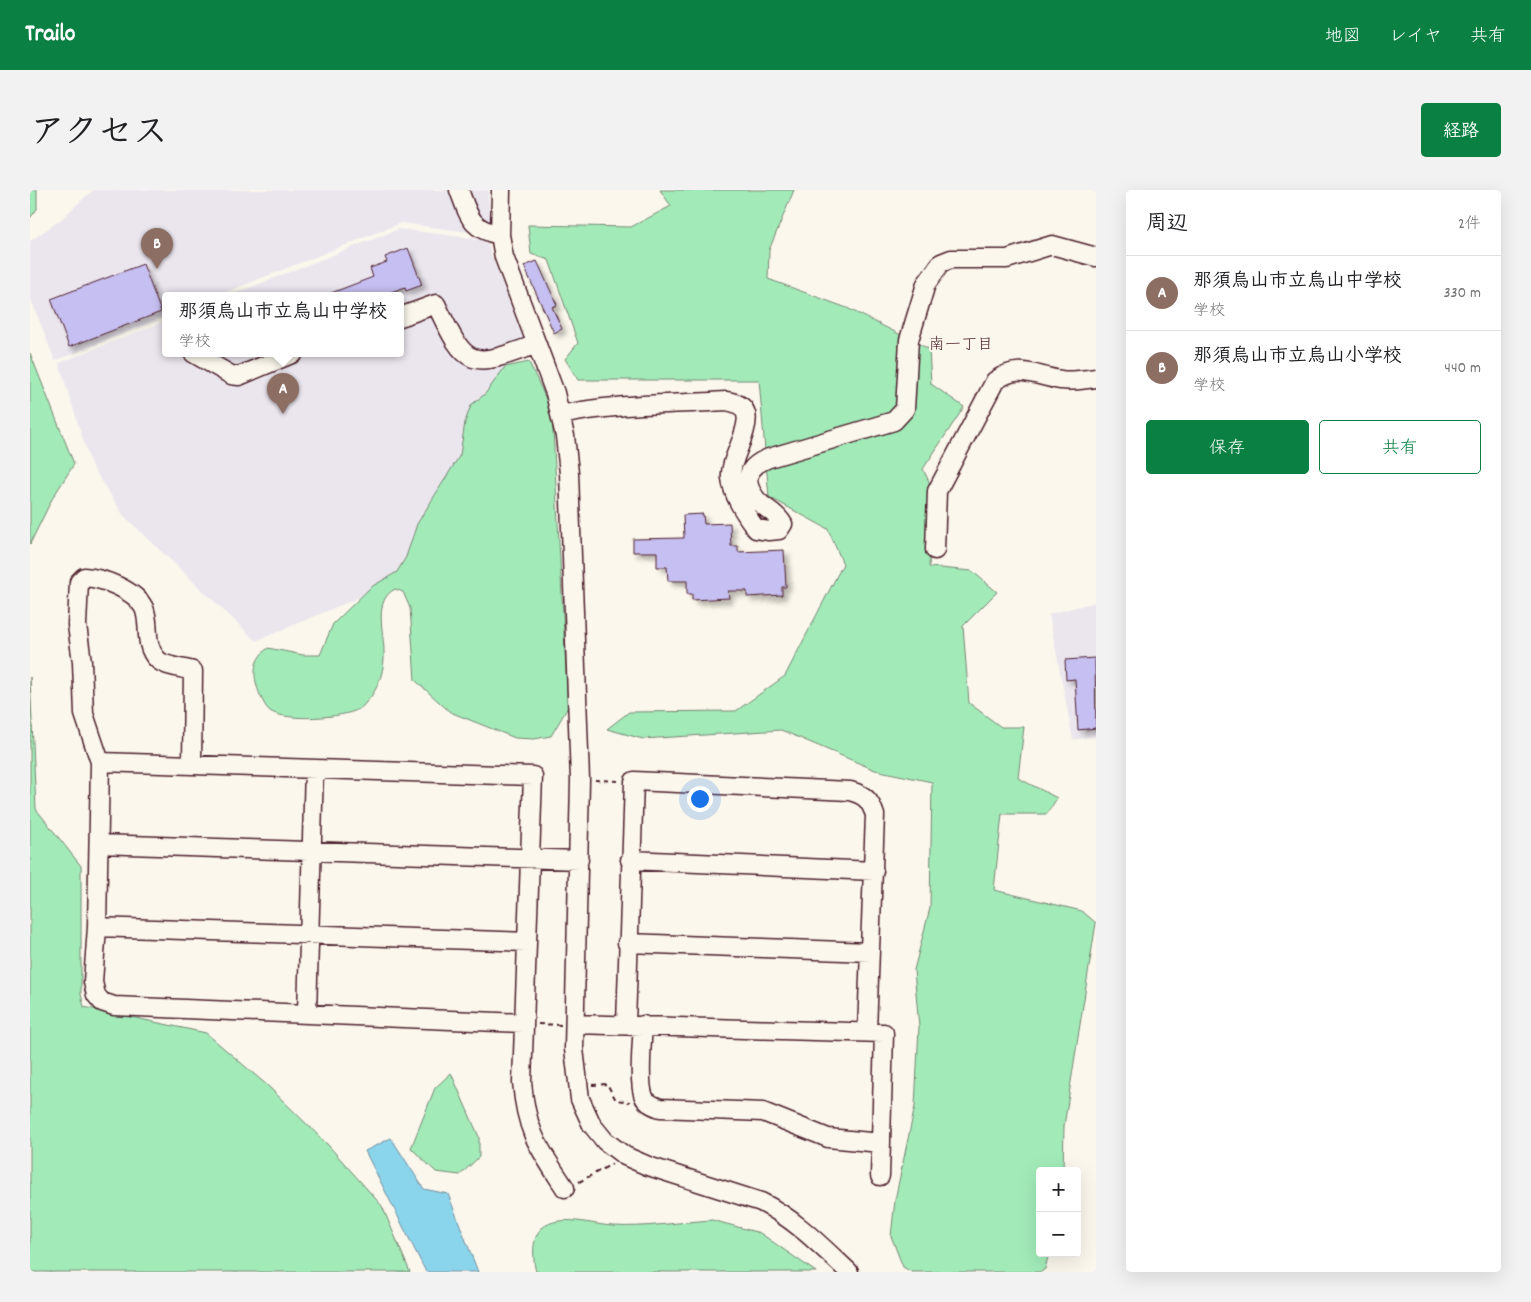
<!DOCTYPE html>
<html lang="ja">
<head>
<meta charset="utf-8">
<style>
  :root { --surface:#fff; --page:#f2f2f2; --text:#202124; --muted:#757577; --line:#e0e0e0; --accent:#0b8043 }
  body { margin:0; font-family:Dekko,"Klee One",sans-serif; background:var(--page); color:var(--text) }
  .controls { position:absolute; right:15px; bottom:15px; display:grid; overflow:hidden; border-radius:5px; box-shadow:0 5px 20px #0002 }
  .controls button { width:45px; height:45px; display:grid; place-items:center; padding:0; border:0; border-bottom:1px solid var(--line); background:var(--surface); color:var(--text); font:25px sans-serif }
  .you { position:absolute; left:669px; top:608px; width:18px; height:18px; margin:-12px; border:4px solid #fff; border-radius:50%; background:#1a73e8; box-shadow:0 0 0 8px #1a73e833 }
  .badge { display:grid; place-items:center; width:32px; height:32px; border-radius:50%; background:var(--accent); color:#fff; font-size:16px; font-weight:700 }
  .pin { position:absolute; translate:-50% -41px; filter:drop-shadow(0 1px 2px #0008) }
  .pin::after { content:''; position:absolute; top:26px; width:18px; height:15px; background:inherit; clip-path:polygon(0 0,100% 0,50% 100%) }
  .popup { position:absolute; left:132px; top:102px; width:242px; height:65px; box-sizing:border-box; display:grid; place-content:center; border-radius:5px; background:var(--surface); filter:drop-shadow(0 1px 4px #0005); font-size:16px; white-space:nowrap; color:var(--muted) }
  .popup b { font-size:19px; color:var(--text) }
  .popup::after { content:''; position:absolute; left:50%; top:100%; margin-left:-10px; border:10px solid transparent; border-top-color:var(--surface) }
  .list { margin:0; padding:0; list-style:none }
  h2 { display:flex; justify-content:space-between; align-items:center; height:65px; margin:0; padding:0 20px; font-size:21px }
  h2 small { font-size:16px; font-weight:400; color:var(--muted) }
  .list li { display:grid; grid-template-columns:32px 1fr auto; gap:15px; align-items:center; box-sizing:border-box; height:75px; padding:0 20px; border-top:1px solid var(--line) }
  .list b { display:block; font-size:19px; white-space:nowrap }
  .list p { margin:0; font-size:16px; white-space:nowrap; color:var(--muted) }
  .list em { font-size:16px; font-style:normal; color:var(--muted) }
  .actions { display:flex; gap:10px; padding:15px 20px }
  .actions a { flex:1; padding:11px 0; border:1px solid var(--accent); border-radius:5px; text-align:center; font-size:18px; color:var(--accent) }
  .actions .main { background:var(--accent); color:#fff }
  .map { position:relative; flex:none; width:1066px; height:1082px; overflow:hidden; border-radius:5px }
  header { display:flex; align-items:center; gap:30px; box-sizing:border-box; height:70px; padding:0 25px; background:var(--accent); color:#fff }
  header strong { font-size:24px }
  nav { display:flex; gap:28px; margin-inline-start:auto; font-size:18px }
  .intro { display:flex; align-items:center; justify-content:space-between; box-sizing:border-box; height:120px; padding:0 30px }
  h1 { margin:0; font-size:35px }
  .button { padding:12px 22px; border-radius:5px; background:var(--accent); color:#fff; font-size:18px; font-weight:700 }
  main { display:flex; gap:30px; padding:0 30px }
  aside { flex:1; background:var(--surface); border-radius:5px; box-shadow:0 5px 20px #0002 }
  .map>svg:first-child { display:block }
  .built { fill:#ebe6ee }
  .green { fill:#a2ebb9; stroke:#768572 }
  .water { fill:#8bd5ec; stroke:#718c9f }
  .building { fill:#c6bff1; stroke:#4a1f2b; filter:url(#shadow) }
  .lines { fill:none; stroke-linecap:round; stroke-linejoin:round }
  .minor-casing { stroke:#4a1f2b; stroke-width:21 }
  .path { stroke:#4a1f2b; stroke-width:2; stroke-dasharray:5 4; stroke-linecap:butt }
  .minor { stroke:#fbf7ec; stroke-width:18 }
  .labels { text-anchor:middle; stroke-width:4.5; stroke-linejoin:round; paint-order:stroke }
  .neighbourhood-label { font-size:16px; fill:#4a1f2b; stroke:#fbf7ec }
</style>
</head>
<body>
<header>
<strong>Trailo</strong>
<nav><a>地図</a><a>レイヤ</a><a>共有</a></nav>
</header>
<div class="intro"><h1>アクセス</h1><a class="button">経路</a></div>
<main>
<div class="map">
<svg width="1066" height="1082" viewBox="0 0 1066 1082">
  <defs>
    <filter id="shadow"><feDropShadow dx="4.5" dy="4.5" stdDeviation="2.5" flood-color="#0004"/></filter>
  </defs>
  <rect width="100%" height="100%" fill="#fbf7ec"/>
  <filter id="ink" filterUnits="userSpaceOnUse"><feTurbulence type="fractalNoise" baseFrequency=".02" numOctaves="2"/><feDisplacementMap in="SourceGraphic" scale="10" xChannelSelector="R" yChannelSelector="G"/><feConvolveMatrix kernelMatrix="1 2 1 2 8 2 1 2 1" color-interpolation-filters="sRGB"/></filter>
  <g filter="url(#ink)">
    <path class="built" d="M63,0H458L461,36L446,43L371,33L189,105H136L135,127L25,171L0,107V51L29,31Z
      M369,39L456,50L494,151L429,299L361,394L226,451L94,326L61,275L29,173L135,131L136,163H370V105H201Z
      M1066,412V546L1043,550L1019,424Z"/>
    <path class="green" d="M0,0H7V19L0,28Z
      M630,0H764L739,60L738,89L817,118L899,159L901,194L934,217L893,279L903,300L899,377L942,381L967,402L933,436L939,513L971,537H994L988,588L1027,608L1017,624H972L964,700L1052,721L1066,733L1034,936L1033,981H1010V1063H1019L1015,1079L1011,1082H882L873,1077L861,1046L865,1010L885,916L889,837L884,780L900,718L902,592L845,580L751,540L613,549L577,539L599,522L706,521L755,486L813,374L798,339L739,307L729,190H548L535,169L548,153L519,70L501,64L498,35L601,37L641,16Z
      M0,163L44,274L22,309L0,354Z
      M499,172L522,222L538,517L521,546L504,549L485,548L420,522L385,490L380,418L373,402L365,399C343,410 354,442 354,462C355,478 349,496 340,508C336,512 333,517 329,519C313,528 256,532 240,521C235,517 233,511 230,505C223,487 221,471 238,458L273,465H290L303,434L341,397L367,382L376,367L387,334L430,265L435,232L441,215L455,204L475,177Z
      M0,487L6,619L51,676V804L54,817L176,843L238,896L298,955L352,1016L380,1082H0Z
      M421,883L449,947V967L430,985L406,982L381,958L405,898Z
      M682,1030L730,1043L786,1082H506C503,1070 501,1047 512,1038C530,1023 562,1035 583,1036C615,1038 650,1032 682,1030Z"/>
    <path class="water" d="M361,948L394,999L418,1004L448,1082H396L335,961Z"/>
    <path class="building" d="M378,58L392,95L376,101L375,97L353,105H296L343,87L340,78L357,72L355,67Z
      M507,71L527,115L522,117L532,139L524,143L494,76Z
      M113,74L131,122L39,157L21,109Z
      M673,324L674,334L700,333L701,356H708V362L754,360L756,397H752V405L717,407V401H698L699,408L662,410V404H657V391H638L637,377H627V362H603V349L654,348L653,325Z
      M1065,468L1066,538L1048,540L1045,489L1036,490L1035,470Z"/>
    <g class="lines">
      <defs>
        <path id="minor" d="M429,0C439,26 440,39 470,45
          M471,0L470,45L474,67L525,203L535,246L539,283L550,590L544,859L550,909L562,935L575,951L595,966L618,976L731,1012C765,1029 791,1056 819,1082
          M370,127L406,114C437,179 439,179 507,154
          M163,163L201,185L209,186L264,163
          M531,225C584,213 642,215 696,211C741,217 698,263 701,288C703,307 715,323 726,339L739,341L749,340L753,334C747,323 735,319 727,310C711,290 718,276 739,268L864,231L875,219L879,150L896,94L911,73L921,69H977L1022,55L1066,67
          M905,360L907,301L965,191C989,173 1004,186 1031,190C1042,192 1055,189 1066,188
          M70,572L503,586L492,892C496,942 509,958 535,998
          M162,575L163,481C153,478 133,476 127,469C113,455 121,434 114,418C105,400 73,388 54,387L49,392L47,435L52,472L54,524L70,572L67,737L63,792L66,805L72,812L84,816L493,833
          M69,654L549,670
          M600,670L844,681
          M67,737L497,752
          M597,753L840,762
          M277,823L284,579
          M545,834L854,843L850,986
          M596,834L604,591L820,601C835,605 840,610 845,625L837,841
          M613,835C612,851 608,894 614,907C616,912 624,916 630,918L733,922L798,948L851,953"/>
      </defs>
      <use href="#minor" class="minor-casing"/>
      <path class="path" d="M565,590L590,591
        M508,834L531,835
        M562,895L577,894L586,910L600,912
        M549,992L582,974"/>
      <use href="#minor" class="minor"/>
    </g>
  </g>
  <g class="labels">
    <g class="neighbourhood-label">
      <text x="931" y="159">南一丁目</text>
    </g>
  </g>
</svg>
<div class="controls">
<button>+</button>
<button>−</button>
</div>
<div class="you"></div>
<div class="pin badge" style="left:253px;top:224px;background:#8d6e63">A</div>
<div class="popup"><b>那須烏山市立烏山中学校</b>学校</div>
<div class="pin badge" style="left:127px;top:79px;background:#8d6e63">B</div>
</div>
<aside>
<h2>周辺<small>2件</small></h2>
<ul class="list">
<li><span class="badge" style="background:#8d6e63">A</span><div><b>那須烏山市立烏山中学校</b><p>学校</p></div><em>330 m</em></li>
<li><span class="badge" style="background:#8d6e63">B</span><div><b>那須烏山市立烏山小学校</b><p>学校</p></div><em>440 m</em></li>
</ul>
<div class="actions"><a class="main">保存</a><a>共有</a></div>
</aside>
</main>
</body>
</html>
